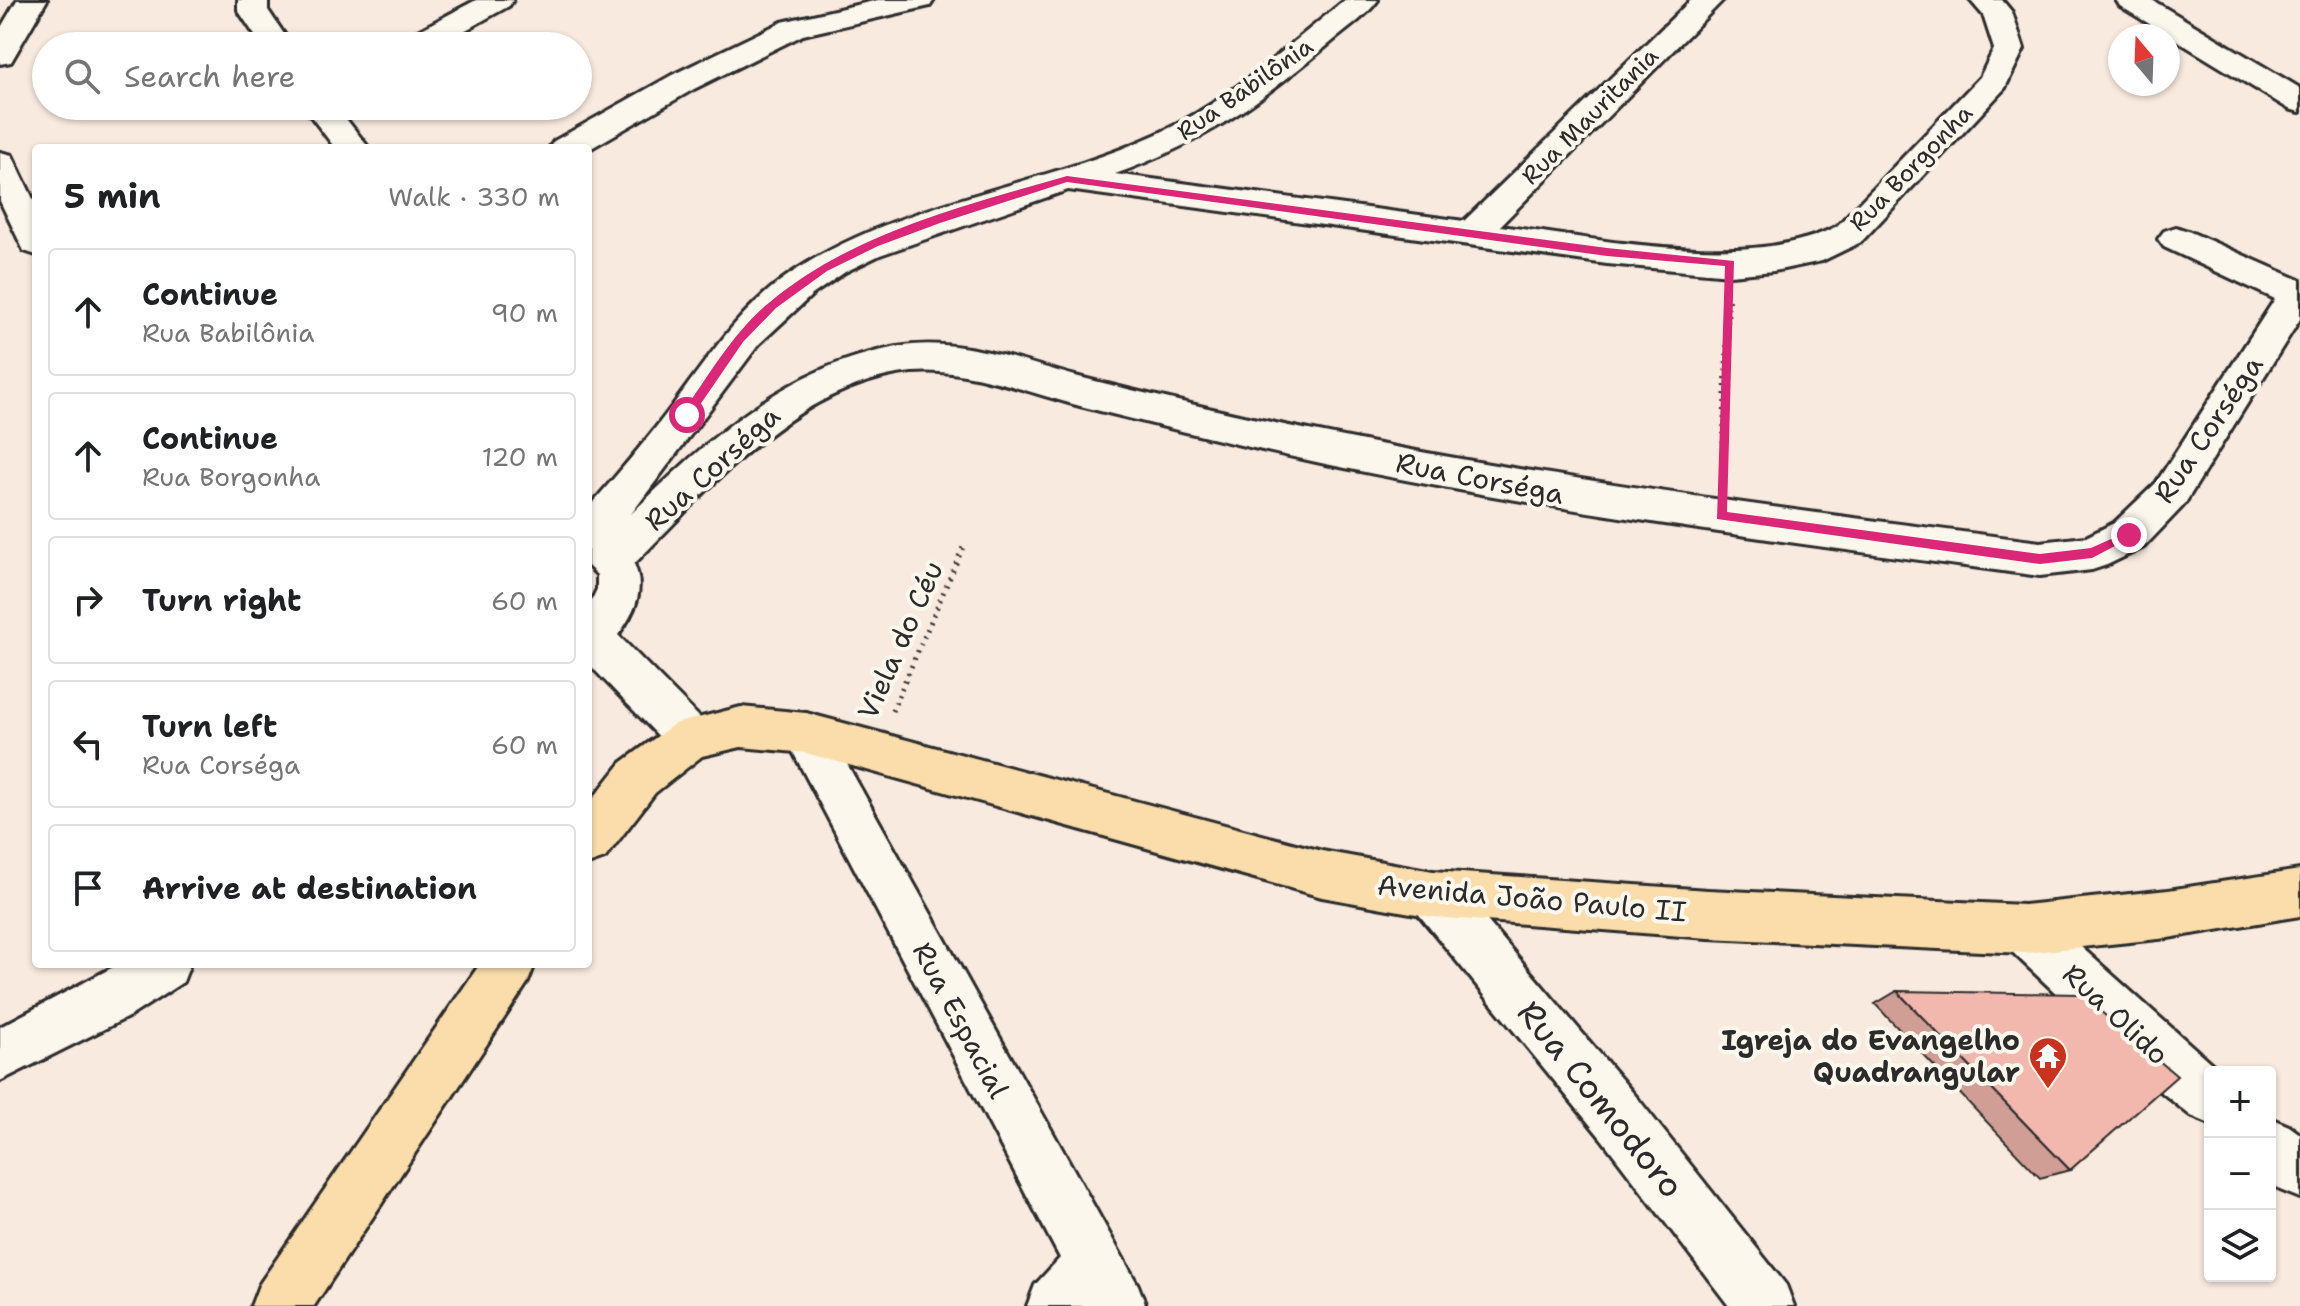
<!DOCTYPE html>
<html lang="en">
<head>
<meta charset="utf-8">
<style>
  :root { --surface:#fff; --page:#f2f2f2; --text:#202124; --muted:#757577; --line:#e0e0e0 }
  body { margin:0; font-family:"Shantell Sans",sans-serif; background:var(--page); color:var(--text) }
  .controls { position:absolute; right:24px; bottom:24px; display:grid; overflow:hidden; border-radius:8px; box-shadow:0 2px 6px #0004 }
  .controls button { width:72px; height:72px; display:grid; place-items:center; padding:0; border:0; border-bottom:2px solid var(--line); background:var(--surface); color:var(--text); font:40px sans-serif }
  .compass { position:absolute; left:2108px; top:24px; width:72px; height:72px; border-radius:50%; background:var(--surface); box-shadow:0 2px 6px #0004; rotate:341deg }
  .stop { position:absolute; width:24px; height:24px; margin:-18px; border:6px solid #db2777; border-radius:50%; background:#fff }
  .stop.end { background:#db2777; border-color:#fff; box-shadow:0 2px 8px #0008 }
  .list { margin:0; padding:0; list-style:none }
  h2 { display:flex; justify-content:space-between; align-items:center; height:104px; margin:0; padding:0 32px; font-size:34px }
  h2 small { font-size:26px; font-weight:400; color:var(--muted) }
  .list li { display:grid; grid-template-columns:52px 1fr auto; gap:24px; align-items:center; box-sizing:border-box; height:128px; margin:0 16px 16px; padding:0 16px; border:2px solid var(--line); border-radius:8px }
  .list b { display:block; font-size:30px; white-space:nowrap }
  .list p { margin:0; font-size:26px; white-space:nowrap; color:var(--muted) }
  .list em { font-size:26px; font-style:normal; color:var(--muted) }
  .icon { flex:none; width:44px; height:44px; fill:none; stroke:currentColor; stroke-width:2; stroke-linecap:round; stroke-linejoin:round }
  .map { position:relative; flex:none; width:2300px; height:1306px; overflow:hidden }
  .search { position:absolute; background:var(--surface); box-shadow:0 2px 6px #0004; left:32px; top:32px; width:560px; height:88px; display:flex; align-items:center; gap:20px; box-sizing:border-box; padding:0 28px; border-radius:44px; color:var(--muted); font-size:30px }
  .panel { position:absolute; background:var(--surface); box-shadow:0 2px 6px #0004; left:32px; top:144px; width:560px; height:824px; border-radius:8px }
  .map>svg:first-child { display:block }
  .lines { fill:none; stroke-linecap:round; stroke-linejoin:round }
  .minor-casing { stroke:#2b2b2b; stroke-width:6 }
  .major-casing { stroke:#2b2b2b; stroke-width:6 }
  .path-far1 { stroke:#2b2b2b; stroke-width:4; stroke-dasharray:2 5; stroke-linecap:butt }
  .path { stroke:#2b2b2b; stroke-width:5; stroke-dasharray:2 6; stroke-linecap:butt }
  .minor { fill:#fbf7ec; fill-rule:evenodd }
  .major { fill:#faddab; fill-rule:evenodd }
  .wall { fill:#d19e95; stroke:#2b2b2b; stroke-width:2 }
  .building { fill:#f3b8ad; stroke:#2b2b2b; stroke-width:2 }
  .route { fill:#db2777 }
  .labels { text-anchor:middle; stroke-width:8; stroke-linejoin:round; paint-order:stroke }
  .far-street-label { font-size:24px; fill:#2b2b2b; stroke:#fbf7ec }
  .street-label { font-size:28px; fill:#2b2b2b; stroke:#fbf7ec }
  .poi-label { font-size:28px; font-weight:bold; fill:#2b2b2b; stroke:#fbf7ec; text-anchor:end }
  .near-street-label { font-size:34px; fill:#2b2b2b; stroke:#fbf7ec }
</style>
</head>
<body>
<div class="map">
<svg width="2300" height="1306" viewBox="0 0 2300 1306">
  <rect width="100%" height="100%" fill="#f9eadf"/>
  <filter id="ink" filterUnits="userSpaceOnUse"><feTurbulence type="fractalNoise" baseFrequency=".0125" numOctaves="2"/><feDisplacementMap in="SourceGraphic" scale="16" xChannelSelector="R" yChannelSelector="G"/><feConvolveMatrix kernelMatrix="1 2 1 2 8 2 1 2 1" color-interpolation-filters="sRGB"/></filter>
  <g filter="url(#ink)">
    <g class="lines">
      <defs>
        <path id="minor" d="M17,0H47L11,62L0,64V29Z
          M238,0H268V10L292,46H262L238,10Z
          M476,0H513L509,6L437,46H399L403,39Z
          M878,0H934L930,6L803,35L694,89L588,150L549,148L554,141L672,75L782,22Z
          M1345,0H1378C1366,17 1344,31 1328,45C1256,105 1205,142 1115,174L1464,221L1691,0H1723L1500,226C1595,238 1752,272 1837,226L1980,77L1994,49L1983,15L1970,0H2002L2012,12L2024,49L2005,88L1861,242L1822,261L1774,271L1730,275L1607,264L1068,190L880,255L845,272L812,295L759,344L631,514C709,438 787,366 897,347C959,336 1021,362 1079,377C1159,397 1239,416 1319,432C1557,481 1799,511 2040,542L2086,537L2114,523L2156,483L2275,299L2164,247L2158,239L2164,231L2176,227L2188,231L2300,280V319L2184,505L2144,547L2107,565L2092,570L2040,576C1800,544 1559,513 1321,463C1241,446 1160,426 1080,406C1022,391 959,363 897,374C787,394 709,489 634,564C646,590 634,614 618,635L706,724L713,738L706,752L690,758L674,752L588,663V608L597,589V575L588,566V508C617,475 646,441 673,405C708,358 740,308 790,274C899,200 1039,188 1157,134C1228,102 1285,48 1345,0Z
          M2116,0H2152L2300,88V112L2289,109L2120,6Z
          M303,106H336L369,148H335Z
          M0,152L12,155L36,205V255L24,251L0,201Z
          M806,713L822,719L1138,1285L1146,1306H1027L1035,1285L1060,1258L783,733L790,719Z
          M1433,871L1450,877L1639,1100L1786,1285L1794,1306H1729L1601,1138L1416,911L1408,894L1416,877Z
          M2024,905L2042,912L2221,1072H2210V1124L2191,1116L2154,1086L2006,946L1999,929L2006,912Z
          M119,964H190L183,982L132,1015L0,1081V1027Z
          M2270,1118L2289,1126L2300,1134V1198L2280,1190L2270,1181Z"/>
        <path id="major" d="M741,707L806,713L1322,851L1433,871L1708,890L2024,905L2168,890L2300,870V916L2168,938L2024,953L1708,938L1433,917L1322,897L806,753L741,747L702,756L655,793L605,858L588,864V805L621,763L674,724Z
          M480,964H535L528,982L314,1306H251L259,1285Z"/>
      </defs>
      <use href="#minor" class="minor-casing"/>
      <use href="#major" class="major-casing"/>
      <path class="path-far1" d="M1727,344L1729,297"/>
      <path class="path" d="M1722,475L1727,342
        M892,711L964,545"/>
      <use href="#minor" class="minor"/>
      <use href="#major" class="major"/>
    </g>
    <path class="wall" d="M1897,991L2070,1170L2040,1178L1875,1004Z"/>
    <path class="building" d="M1897,991L2080,994L2177,1076L2070,1170Z"/>
  </g>
  <path class="route" d="M1067,176L1607,248L1734,261L1727,512L2040,554L2091,548L2129,531L2136,535L2092,558L2040,564L1717,519L1725,266L1607,256L1067,182L940,223L878,246L827,271L776,308L743,342L691,418H683V412C709,375 734,331 770,302C852,233 966,205 1067,176Z"/>
  <defs>
    <symbol id="temple-pin" viewBox="-11 -11 22 30"><path d="M0 17L-7.5 6A9.5 9.5 0 1 1 7.5 6Z" fill="#c8321e" stroke="#fbf7ec"/><path d="M0-6L5-2H3V0L6.5 2.5H4V6H1.5V3h-3V6H-4V2.5H-6.5L-3 0V-2H-5Z" fill="#fff"/></symbol>
  </defs>
  <g fill-rule="evenodd">
    <use href="#temple-pin" x="2026" y="1034" width="44" height="60"/>
  </g>
  <g class="labels">
    <g class="far-street-label">
      <text transform="translate(1245 89) rotate(-35)" y="8">Rua Babilônia</text>
      <text transform="translate(1590 116) rotate(-45)" y="8">Rua Mauritania</text>
      <text transform="translate(1911 168) rotate(-46)" y="8">Rua Borgonha</text>
    </g>
    <g class="street-label">
      <text transform="translate(2208 429) rotate(-56)" y="10">Rua Corséga</text>
      <text transform="translate(712 468) rotate(-42)" y="10">Rua Corséga</text>
      <text transform="translate(1480 478) rotate(11)" y="10">Rua Corséga</text>
      <text transform="translate(900 640) rotate(-66)" y="10">Viela do Céu</text>
      <text transform="translate(1532 898) rotate(5)" y="10">Avenida João Paulo II</text>
      <text transform="translate(2116 1014) rotate(43)" y="10">Rua Olido</text>
      <text transform="translate(961 1020) rotate(62)" y="10">Rua Espacial</text>
    </g>
    <g class="poi-label">
      <text x="2020" y="1050">Igreja do Evangelho<tspan x="2020" dy="32">Quadrangular</tspan></text>
    </g>
    <g class="near-street-label">
      <text transform="translate(1601 1099) rotate(51)" y="12">Rua Comodoro</text>
    </g>
  </g>
</svg>
<div class="controls">
<button>+</button>
<button>−</button>
<button><svg class="icon" aria-label="layers" viewBox="0 0 24 24"><path d="M12 4l9 5-9 5-9-5zM3 14l9 5 9-5"/></svg></button>
</div>
<svg class="compass" viewBox="-18 -18 36 36"><path d="M0-13l5 13h-10z" fill="#e53935"/><path d="M0 13l5-13h-10z" fill="#757577"/></svg>
<div class="stop" style="left:687px;top:415px"></div>
<div class="stop end" style="left:2129px;top:535px"></div>
<div class="search"><svg class="icon" aria-label="search" viewBox="0 0 24 24"><circle cx="10" cy="10" r="6"/><path d="M15 15l6 6"/></svg>Search here</div>
<section class="panel">
<h2>5 min<small>Walk · 330 m</small></h2>
<ul class="list">
<li><svg class="icon" aria-label="ahead" viewBox="0 0 24 24"><path d="M12 20V5M6 11l6-6 6 6"/></svg><div><b>Continue</b><p>Rua Babilônia</p></div><em>90 m</em></li>
<li><svg class="icon" aria-label="ahead" viewBox="0 0 24 24"><path d="M12 20V5M6 11l6-6 6 6"/></svg><div><b>Continue</b><p>Rua Borgonha</p></div><em>120 m</em></li>
<li><svg class="icon" aria-label="right" viewBox="0 0 24 24"><path d="M7 20v-9h11M14 6l5 5-5 5"/></svg><div><b>Turn right</b></div><em>60 m</em></li>
<li><svg class="icon" aria-label="left" viewBox="0 0 24 24"><path d="M17 20v-9H6M10 6l-5 5 5 5"/></svg><div><b>Turn left</b><p>Rua Corséga</p></div><em>60 m</em></li>
<li><svg class="icon" aria-label="arrive" viewBox="0 0 24 24"><path d="M6 21V4h12l-3 4 3 4H6"/></svg><div><b>Arrive at destination</b></div></li>
</ul>
</section>
</div>
</body>
</html>
